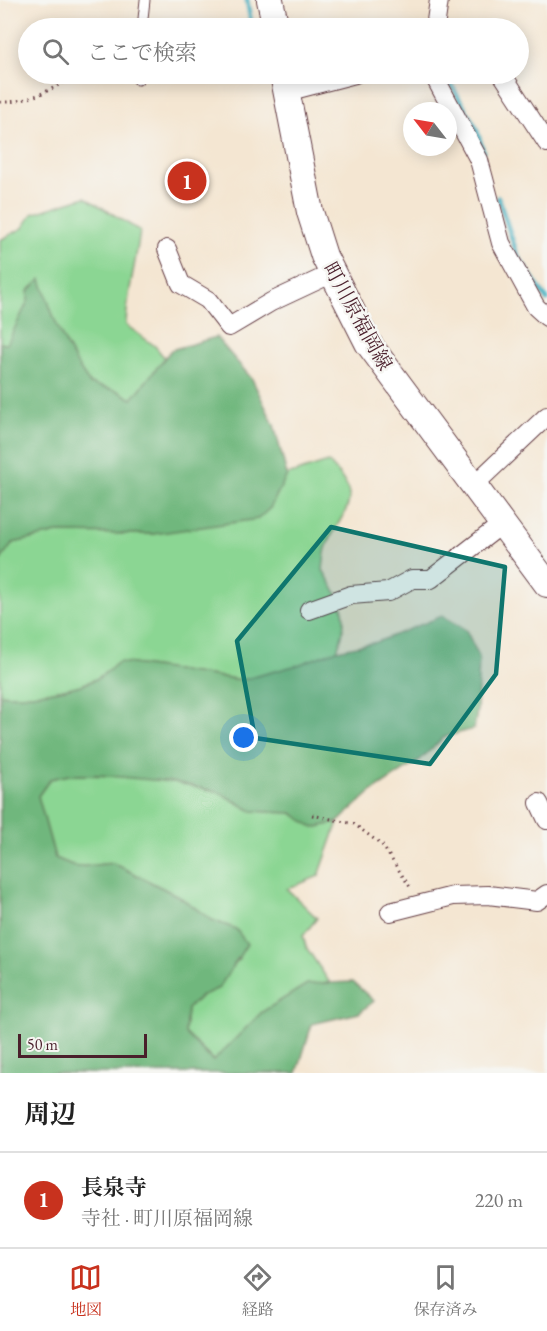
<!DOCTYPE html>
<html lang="ja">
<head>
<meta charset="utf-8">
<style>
  :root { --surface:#fff; --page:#f2f2f2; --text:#222; --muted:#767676; --line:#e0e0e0; --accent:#c8321e }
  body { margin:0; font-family:"EB Garamond","Noto Serif JP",serif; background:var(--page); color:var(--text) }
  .compass { position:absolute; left:403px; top:102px; width:54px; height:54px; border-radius:50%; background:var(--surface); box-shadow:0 3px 15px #0003; rotate:301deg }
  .scale { position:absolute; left:18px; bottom:15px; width:129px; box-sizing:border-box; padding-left:6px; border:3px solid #4a1f2b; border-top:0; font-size:16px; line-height:21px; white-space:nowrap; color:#4a1f2b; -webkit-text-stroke:4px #f6f6f2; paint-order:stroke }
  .you { position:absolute; left:244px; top:738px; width:21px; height:21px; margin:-15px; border:4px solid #fff; border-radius:50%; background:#1a73e8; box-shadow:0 0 0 9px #1a73e833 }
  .badge { display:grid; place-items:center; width:39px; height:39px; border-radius:50%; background:var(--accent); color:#fff; font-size:20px; font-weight:700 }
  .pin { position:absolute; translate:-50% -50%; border:3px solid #fff; box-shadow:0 2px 6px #0006 }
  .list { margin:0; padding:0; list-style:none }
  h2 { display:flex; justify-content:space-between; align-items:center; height:78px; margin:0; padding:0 24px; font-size:26px }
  h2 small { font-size:20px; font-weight:400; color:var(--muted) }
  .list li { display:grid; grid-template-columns:39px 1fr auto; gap:18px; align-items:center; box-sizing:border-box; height:96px; padding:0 24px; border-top:2px solid var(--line) }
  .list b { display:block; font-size:22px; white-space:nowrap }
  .list p { margin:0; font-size:20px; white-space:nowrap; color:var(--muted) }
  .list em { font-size:20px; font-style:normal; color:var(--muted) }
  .icon { flex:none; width:33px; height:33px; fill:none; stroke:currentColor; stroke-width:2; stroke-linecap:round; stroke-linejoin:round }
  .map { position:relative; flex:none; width:547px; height:1073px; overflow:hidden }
  .search { position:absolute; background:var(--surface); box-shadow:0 3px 15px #0003; left:18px; right:18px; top:18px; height:66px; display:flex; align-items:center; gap:15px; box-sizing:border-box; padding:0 21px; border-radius:33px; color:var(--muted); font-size:22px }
  .sheet { height:174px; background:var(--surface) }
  nav { display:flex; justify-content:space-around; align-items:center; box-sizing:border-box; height:84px; border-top:2px solid var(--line); background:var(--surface); font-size:16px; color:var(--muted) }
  nav a { display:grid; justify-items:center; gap:3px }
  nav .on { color:var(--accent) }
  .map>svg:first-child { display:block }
  .green { fill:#8bd693; stroke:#6a7a5f; stroke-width:1.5 }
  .forest { fill:#70b77d; stroke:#5d6b54; stroke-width:1.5 }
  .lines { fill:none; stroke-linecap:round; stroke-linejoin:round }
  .stream { stroke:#42afc0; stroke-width:5 }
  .lane-casing { stroke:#643d44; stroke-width:11 }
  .street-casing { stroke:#643d44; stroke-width:20 }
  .secondary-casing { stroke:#643d44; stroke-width:28 }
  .path { stroke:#643d44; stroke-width:3; stroke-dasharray:1.5 4.5; stroke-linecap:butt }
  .lane { stroke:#fff; stroke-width:9 }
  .street { stroke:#fff; stroke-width:18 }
  .secondary { stroke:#fff; stroke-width:26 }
  .marked { fill:#0f766e; fill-opacity:0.2; stroke:#0f766e; stroke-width:4.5; stroke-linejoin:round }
  .labels { text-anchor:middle; stroke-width:5; stroke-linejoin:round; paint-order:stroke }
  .street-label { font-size:20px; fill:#4a1f2b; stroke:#f6f6f2 }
</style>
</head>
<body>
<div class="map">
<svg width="547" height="1073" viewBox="0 0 547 1073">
  <rect width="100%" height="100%" fill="#f6f6f2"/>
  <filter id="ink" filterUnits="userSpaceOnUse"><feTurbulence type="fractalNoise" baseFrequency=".0167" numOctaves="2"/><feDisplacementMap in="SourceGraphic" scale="12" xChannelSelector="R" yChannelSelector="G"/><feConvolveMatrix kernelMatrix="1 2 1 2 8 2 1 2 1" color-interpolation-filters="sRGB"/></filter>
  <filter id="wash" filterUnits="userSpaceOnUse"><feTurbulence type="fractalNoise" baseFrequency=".008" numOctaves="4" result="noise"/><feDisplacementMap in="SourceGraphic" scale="24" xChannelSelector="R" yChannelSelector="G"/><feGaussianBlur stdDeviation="1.35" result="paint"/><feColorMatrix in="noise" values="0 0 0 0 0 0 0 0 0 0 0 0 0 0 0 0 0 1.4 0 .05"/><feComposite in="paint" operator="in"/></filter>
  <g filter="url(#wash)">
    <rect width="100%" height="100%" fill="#f4e6d2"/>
    <path class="green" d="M85,197L140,231C136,263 127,293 126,325L155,346L172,367L142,403L0,355V240L23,228L32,214Z
      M328,462C367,501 343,507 327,546C324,553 324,562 323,570C341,601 352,614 337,650L298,665L242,680L119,662C112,667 104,675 96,679C78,689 20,698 0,694V561L12,543L57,533L153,534L270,508L287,475Z
      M69,775L129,776L174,782L219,792L252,811L292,813L314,828L338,822L319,876L287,889L317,918L303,936L306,947L330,983L307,985L262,1012L214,1061L185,1033L187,1009L201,996L219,988L228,971L239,959L236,929L212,920L178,896L113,863L77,867L55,858L38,796L50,779Z"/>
    <path class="forest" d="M41,279C53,320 65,348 90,384L118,391L132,399L171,350L216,337L252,379L274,425L287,475L270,508L258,519L153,534L57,533L13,543L0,561V343L7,344L28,301V291Z
      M442,616L466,630L479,657L477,711L474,729L444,737L420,760L371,792L338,822L314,828L292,813L252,811L219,792L174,782L99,775H69L50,779L38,796L55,858L77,867L113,863L178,896L212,920L236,929L247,944L219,988L201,996L187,1009L185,1033L213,1061L262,1012L307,984L353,982L374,1001L359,1013L312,1024L297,1073H0V694C20,698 78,689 96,679C104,675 112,667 119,662L242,680L298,665L337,650L377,642Z"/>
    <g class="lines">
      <path class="stream" d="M247,0L252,28
        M260,74L261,77L277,82
        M445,74L476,128L483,151
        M355,81L382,74
        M498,197L518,257L547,300"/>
    </g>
  </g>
  <g filter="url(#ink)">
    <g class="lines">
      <defs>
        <path id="lane" d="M142,28L145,0
          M138,80L140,74"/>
        <path id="street" d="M435,28L439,0
          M433,74L479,160L501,243L536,307L547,317
          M502,74L547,143
          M286,92L355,74
          M167,249L181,284L208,300L229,327L271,302L333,273
          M474,485L547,416
          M309,610L351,595L388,592L412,579H431L502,524
          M539,803L547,820
          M390,912L453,896L488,895L537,901L547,894"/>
        <path id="secondary" d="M270,0L276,28
          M283,74L310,212L324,256L368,343L547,584"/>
      </defs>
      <use href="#lane" class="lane-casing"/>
      <use href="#street" class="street-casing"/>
      <use href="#secondary" class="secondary-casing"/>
      <path class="path" d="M0,102C26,103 50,91 72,77
        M312,815L354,824L382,845L412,890"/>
      <use href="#lane" class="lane"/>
      <use href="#street" class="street"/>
      <use href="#secondary" class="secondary"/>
    </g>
  </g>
  <path class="marked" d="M331,527L505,567L496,674L430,764L255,738L237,641Z"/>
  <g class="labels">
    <g class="street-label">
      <text transform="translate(358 316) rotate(61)" y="7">町川原福岡線</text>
    </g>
  </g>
</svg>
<svg class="compass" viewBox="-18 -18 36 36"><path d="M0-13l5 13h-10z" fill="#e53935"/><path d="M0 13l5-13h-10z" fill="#767676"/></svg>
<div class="scale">50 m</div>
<div class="you"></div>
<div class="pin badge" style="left:187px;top:181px">1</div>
<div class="search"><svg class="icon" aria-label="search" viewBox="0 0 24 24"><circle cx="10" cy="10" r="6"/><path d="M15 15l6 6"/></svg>ここで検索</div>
</div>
<section class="sheet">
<h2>周辺<small></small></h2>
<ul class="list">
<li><span class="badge">1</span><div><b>長泉寺</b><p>寺社 · 町川原福岡線</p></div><em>220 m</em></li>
</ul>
</section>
<nav>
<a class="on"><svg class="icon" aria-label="map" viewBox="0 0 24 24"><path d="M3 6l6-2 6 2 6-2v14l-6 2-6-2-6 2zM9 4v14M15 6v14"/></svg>地図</a>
<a><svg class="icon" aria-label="directions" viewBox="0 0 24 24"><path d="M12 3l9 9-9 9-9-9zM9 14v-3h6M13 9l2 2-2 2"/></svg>経路</a>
<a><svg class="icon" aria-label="saved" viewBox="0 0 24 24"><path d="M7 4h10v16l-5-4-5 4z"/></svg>保存済み</a>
</nav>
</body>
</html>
